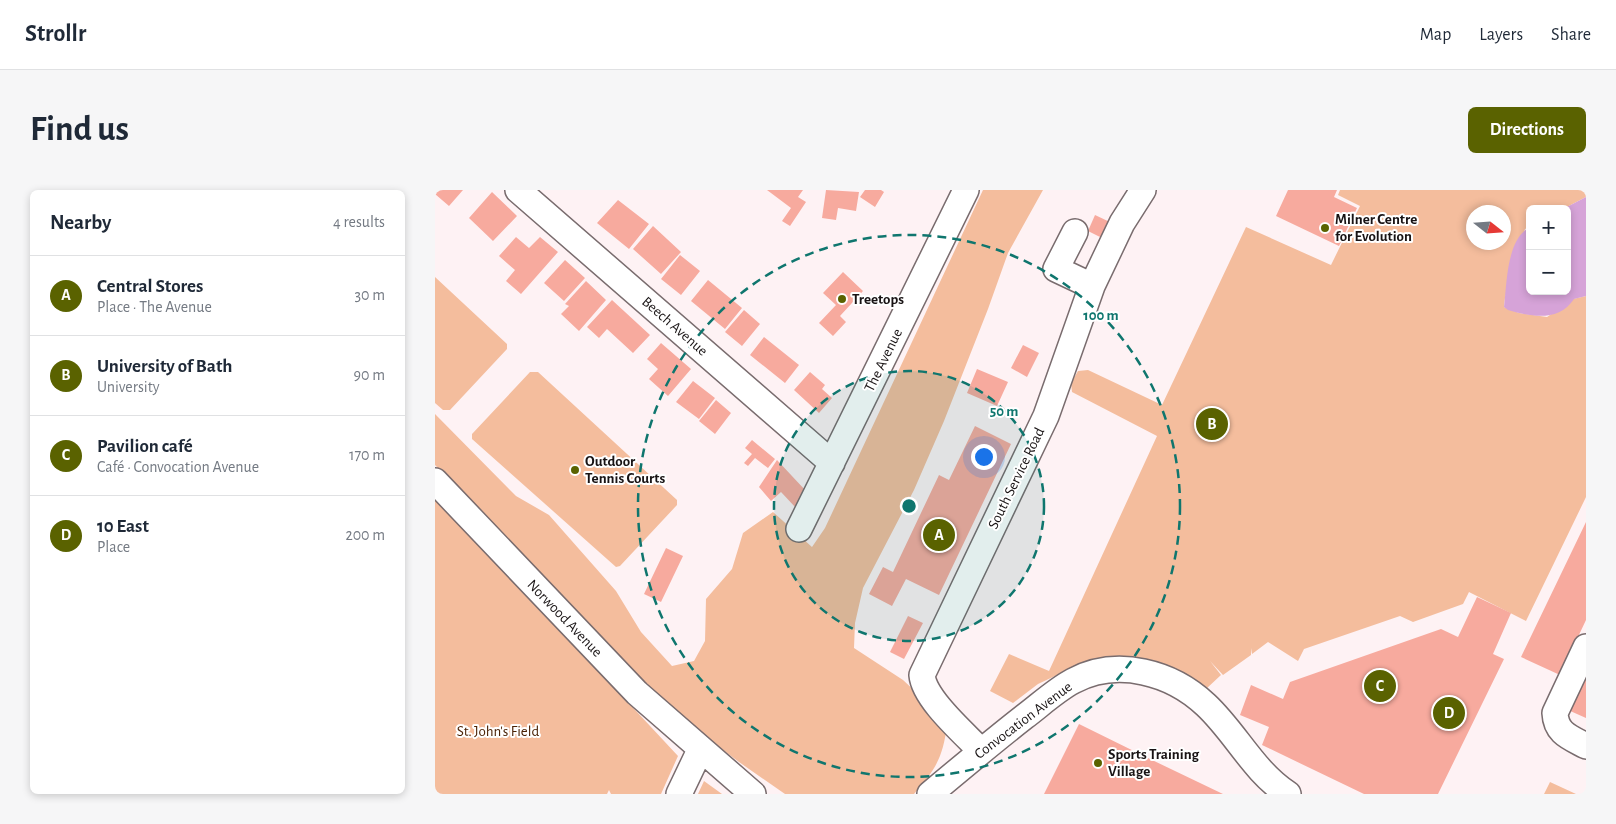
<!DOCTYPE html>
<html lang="en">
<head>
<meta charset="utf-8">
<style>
  :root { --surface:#fff; --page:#f6f6f7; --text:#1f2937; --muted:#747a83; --line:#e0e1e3; --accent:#5a6200 }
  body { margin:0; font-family:"Alegreya Sans",sans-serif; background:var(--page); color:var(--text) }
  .controls { position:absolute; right:15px; top:15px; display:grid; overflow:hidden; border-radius:8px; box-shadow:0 2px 8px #0003 }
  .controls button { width:45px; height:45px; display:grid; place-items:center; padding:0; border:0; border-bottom:1px solid var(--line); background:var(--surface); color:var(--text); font:25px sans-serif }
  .compass { position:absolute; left:1031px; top:15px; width:45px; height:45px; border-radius:50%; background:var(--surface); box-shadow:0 2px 8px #0003; rotate:107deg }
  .you { position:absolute; left:548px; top:266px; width:18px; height:18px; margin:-12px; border:4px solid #fff; border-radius:50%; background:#1a73e8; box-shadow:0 0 0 8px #1a73e833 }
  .badge { display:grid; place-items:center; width:32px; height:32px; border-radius:50%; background:var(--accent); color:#fff; font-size:16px; font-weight:700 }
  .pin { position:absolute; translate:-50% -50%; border:2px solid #fff; box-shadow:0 1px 5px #0006 }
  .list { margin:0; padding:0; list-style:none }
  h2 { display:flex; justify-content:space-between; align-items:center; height:65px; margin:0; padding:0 20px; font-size:21px }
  h2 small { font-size:16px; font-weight:400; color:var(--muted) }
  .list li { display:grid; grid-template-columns:32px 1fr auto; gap:15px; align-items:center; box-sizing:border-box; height:80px; padding:0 20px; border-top:1px solid var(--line) }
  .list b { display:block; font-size:19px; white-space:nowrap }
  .list p { margin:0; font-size:16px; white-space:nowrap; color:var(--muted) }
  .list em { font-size:16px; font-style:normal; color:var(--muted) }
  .map { position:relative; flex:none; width:1151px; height:604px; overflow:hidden; border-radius:8px }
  header { display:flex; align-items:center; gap:30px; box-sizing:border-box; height:70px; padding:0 25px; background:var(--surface); border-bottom:1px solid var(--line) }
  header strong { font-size:24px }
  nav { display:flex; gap:28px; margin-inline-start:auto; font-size:18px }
  .intro { display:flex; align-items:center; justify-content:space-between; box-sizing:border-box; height:120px; padding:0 30px }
  h1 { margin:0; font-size:35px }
  .button { padding:12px 22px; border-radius:8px; background:var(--accent); color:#fff; font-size:18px; font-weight:700 }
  main { display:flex; gap:30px; padding:0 30px }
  aside { flex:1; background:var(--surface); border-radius:8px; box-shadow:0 2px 8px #0003 }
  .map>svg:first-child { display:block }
  .green { fill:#f4bd9d; fill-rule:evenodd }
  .water { fill:#d6a3d8 }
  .building { fill:#f7aa9e }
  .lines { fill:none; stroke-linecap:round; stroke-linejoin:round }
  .minor-casing { stroke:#796c6e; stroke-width:28 }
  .minor { stroke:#fff; stroke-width:25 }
  .ring { fill:none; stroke:#0f766e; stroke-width:2.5; stroke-dasharray:9 6 }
  .poi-dot { fill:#5a6200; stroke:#fff; stroke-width:2 }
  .labels { text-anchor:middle; stroke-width:4; stroke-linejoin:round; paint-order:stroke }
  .poi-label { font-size:15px; font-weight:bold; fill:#181314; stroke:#fff; text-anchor:start }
  .street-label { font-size:15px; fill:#181314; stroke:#fff }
  .park-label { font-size:15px; fill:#4a2104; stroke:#fff }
  .centre { fill:#0f766e; stroke:#fff; stroke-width:2.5 }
  .ring-label { font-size:15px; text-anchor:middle; font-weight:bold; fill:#0f766e; stroke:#fff; stroke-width:4; stroke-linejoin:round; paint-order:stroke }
</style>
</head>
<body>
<header>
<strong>Strollr</strong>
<nav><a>Map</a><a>Layers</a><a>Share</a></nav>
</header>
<div class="intro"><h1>Find us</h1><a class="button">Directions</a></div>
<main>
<aside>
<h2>Nearby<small>4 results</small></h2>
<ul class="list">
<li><span class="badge">A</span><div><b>Central Stores</b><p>Place · The Avenue</p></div><em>30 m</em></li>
<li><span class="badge">B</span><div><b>University of Bath</b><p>University</p></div><em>90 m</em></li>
<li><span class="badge">C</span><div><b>Pavilion café</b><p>Café · Convocation Avenue</p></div><em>170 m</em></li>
<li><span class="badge">D</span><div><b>10 East</b><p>Place</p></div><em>200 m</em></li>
</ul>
</aside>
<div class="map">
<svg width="1151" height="604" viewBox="0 0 1151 604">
  <rect width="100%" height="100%" fill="#fef2f4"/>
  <path class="green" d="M548,0H608L573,63L553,119L509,231L479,300L428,398L420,433L419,458L468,490L498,518L512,535C508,568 500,580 479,604H350L304,572L228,515L0,275V224L81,306L114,325L181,401L206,442L237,476L259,471L270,451L271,409L297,379L308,343L338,322L377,357L390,338Z
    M905,0H1151V7L1128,19H1095V37L1090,39L1070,108L1069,117L1084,123L1112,127L1138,109L1151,106V307L1091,431L1034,402L1028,414L978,432L965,426L869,459L863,471L833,452L817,464L816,458V465L788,485L775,471L786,485L771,499L737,478L718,473L670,467L654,470L603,494L578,513L555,501L574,464L614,481L722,246L637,202L636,193L643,181L653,180L727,215L811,37L896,75L925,16L903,5ZM1038,22H1068V52H1038Z
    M0,87L72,154V159L15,220H8L0,213Z
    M95,182H103L242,310V315L185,376L181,377L37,249V244Z
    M0,305L243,566L226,604H176L174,600L172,604H0Z
    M269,591L287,604H263Z
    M1115,592L1141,604H1109Z"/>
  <path class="water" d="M1151,7V106L1139,109C1124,132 1096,127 1073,120L1069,117C1072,94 1071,50 1095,37V101H1132V19H1128Z"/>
  <path class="building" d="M0,0H28L14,16L0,4Z
    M332,0H368L363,7L371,12L355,36L347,31L356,18Z
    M391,0L424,2L421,21L403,18L401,30L387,28Z
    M430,0H446L449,2L440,17L425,7Z
    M853,0H902L899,7L922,18L904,56L841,26Z
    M57,2L82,26L58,51L34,28Z
    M183,10L214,34L194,59L162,33Z
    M660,25L677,33L669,49L653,41Z
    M218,36L246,62L226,84L198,59Z
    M81,47L94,58L105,47L123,62L86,104L71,91L80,80L64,66Z
    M245,65L265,81L246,105L226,89Z
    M130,70L150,88L129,111L109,93Z
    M408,82L428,101L405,126L411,132L398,146L384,133L401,115L388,103Z
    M273,90L307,118L290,139L256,111Z
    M151,91L171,110L144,141L126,124L134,116L130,114Z
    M177,110L215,145L198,163L172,139L164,148L152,137Z
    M309,120L325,134L307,156L290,142Z
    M329,147L364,175L350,193L315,165Z
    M226,153L256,179L233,206L214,189L223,179L212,169Z
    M588,155L604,163L592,187L576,178Z
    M542,179L573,192L562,216L532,203Z
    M375,182L390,195L387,199L397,208L384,223L359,200Z
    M258,191L280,208L264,229L241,212Z
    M281,210L296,223L280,244L264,231Z
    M540,236L576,254L504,405L471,389L457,416L434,404L448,377L458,382L504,285L514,290Z
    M317,250L340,269L333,278L320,268L313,276L309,273L317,264L310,258Z
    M342,270L371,301L361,318L346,302L336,311L324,297Z
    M1151,332V430L1125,485L1086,467Z
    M231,358L248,366L226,412L209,404Z
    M1042,407L1076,423L1058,464L1069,469L1003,604H929L827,555L834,537L805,525L816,495L848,509L855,492L1006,439L1023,447Z
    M473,426L488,433L469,469L455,462Z
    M1151,481V528L1133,520Z
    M644,534L715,569L788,604H609Z"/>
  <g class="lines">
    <defs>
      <path id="minor" d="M83,0L397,273
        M640,42L621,79L657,96
        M0,291L202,503L318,604
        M364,339L531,0
        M1151,457L1120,523C1121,543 1134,547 1151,556
        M546,561C530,544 489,509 487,485L611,226L657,96L687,33L708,0
        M244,604L265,560
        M495,604C526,578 557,552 589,527C605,515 621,500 638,491C683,467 737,483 771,515C801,543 818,581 853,604"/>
    </defs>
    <use href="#minor" class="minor-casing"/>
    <use href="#minor" class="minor"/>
  </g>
  <circle cx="474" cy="316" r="135" fill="#0f766e" fill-opacity=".12"/>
  <g class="ring">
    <circle cx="474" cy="316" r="135"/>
    <circle cx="474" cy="316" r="271"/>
  </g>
  <g class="poi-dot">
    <circle cx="890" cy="38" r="5"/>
    <circle cx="407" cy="109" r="5"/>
    <circle cx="140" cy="280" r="5"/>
    <circle cx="663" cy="573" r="5"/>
  </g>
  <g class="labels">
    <g class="poi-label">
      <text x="900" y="34">Milner Centre<tspan x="900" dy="17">for Evolution</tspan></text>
      <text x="417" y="114">Treetops</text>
      <text x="150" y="276">Outdoor<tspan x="150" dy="17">Tennis Courts</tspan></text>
      <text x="673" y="569">Sports Training<tspan x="673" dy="17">Village</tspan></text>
    </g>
    <g class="street-label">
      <text transform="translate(240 136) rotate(41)" y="5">Beech Avenue</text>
      <text transform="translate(448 170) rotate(-64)" y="5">The Avenue</text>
      <text transform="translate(581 288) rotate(-64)" y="5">South Service Road</text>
      <text transform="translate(130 428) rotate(46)" y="5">Norwood Avenue</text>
      <text transform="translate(588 530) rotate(-37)" y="5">Convocation Avenue</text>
    </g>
    <g class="park-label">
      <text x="63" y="546">St. John's Field</text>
    </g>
  </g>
  <circle cx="474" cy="316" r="8" class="centre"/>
  <g class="ring-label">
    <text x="666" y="130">100 m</text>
    <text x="569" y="226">50 m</text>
  </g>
</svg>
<div class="controls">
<button>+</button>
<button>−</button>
</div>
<svg class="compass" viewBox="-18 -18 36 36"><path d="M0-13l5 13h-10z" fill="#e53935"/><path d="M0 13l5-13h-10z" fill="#747a83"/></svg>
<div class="you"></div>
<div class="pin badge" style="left:504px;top:345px">A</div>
<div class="pin badge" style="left:777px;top:234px">B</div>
<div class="pin badge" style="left:945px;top:496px">C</div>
<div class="pin badge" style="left:1014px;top:523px">D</div>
</div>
</main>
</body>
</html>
